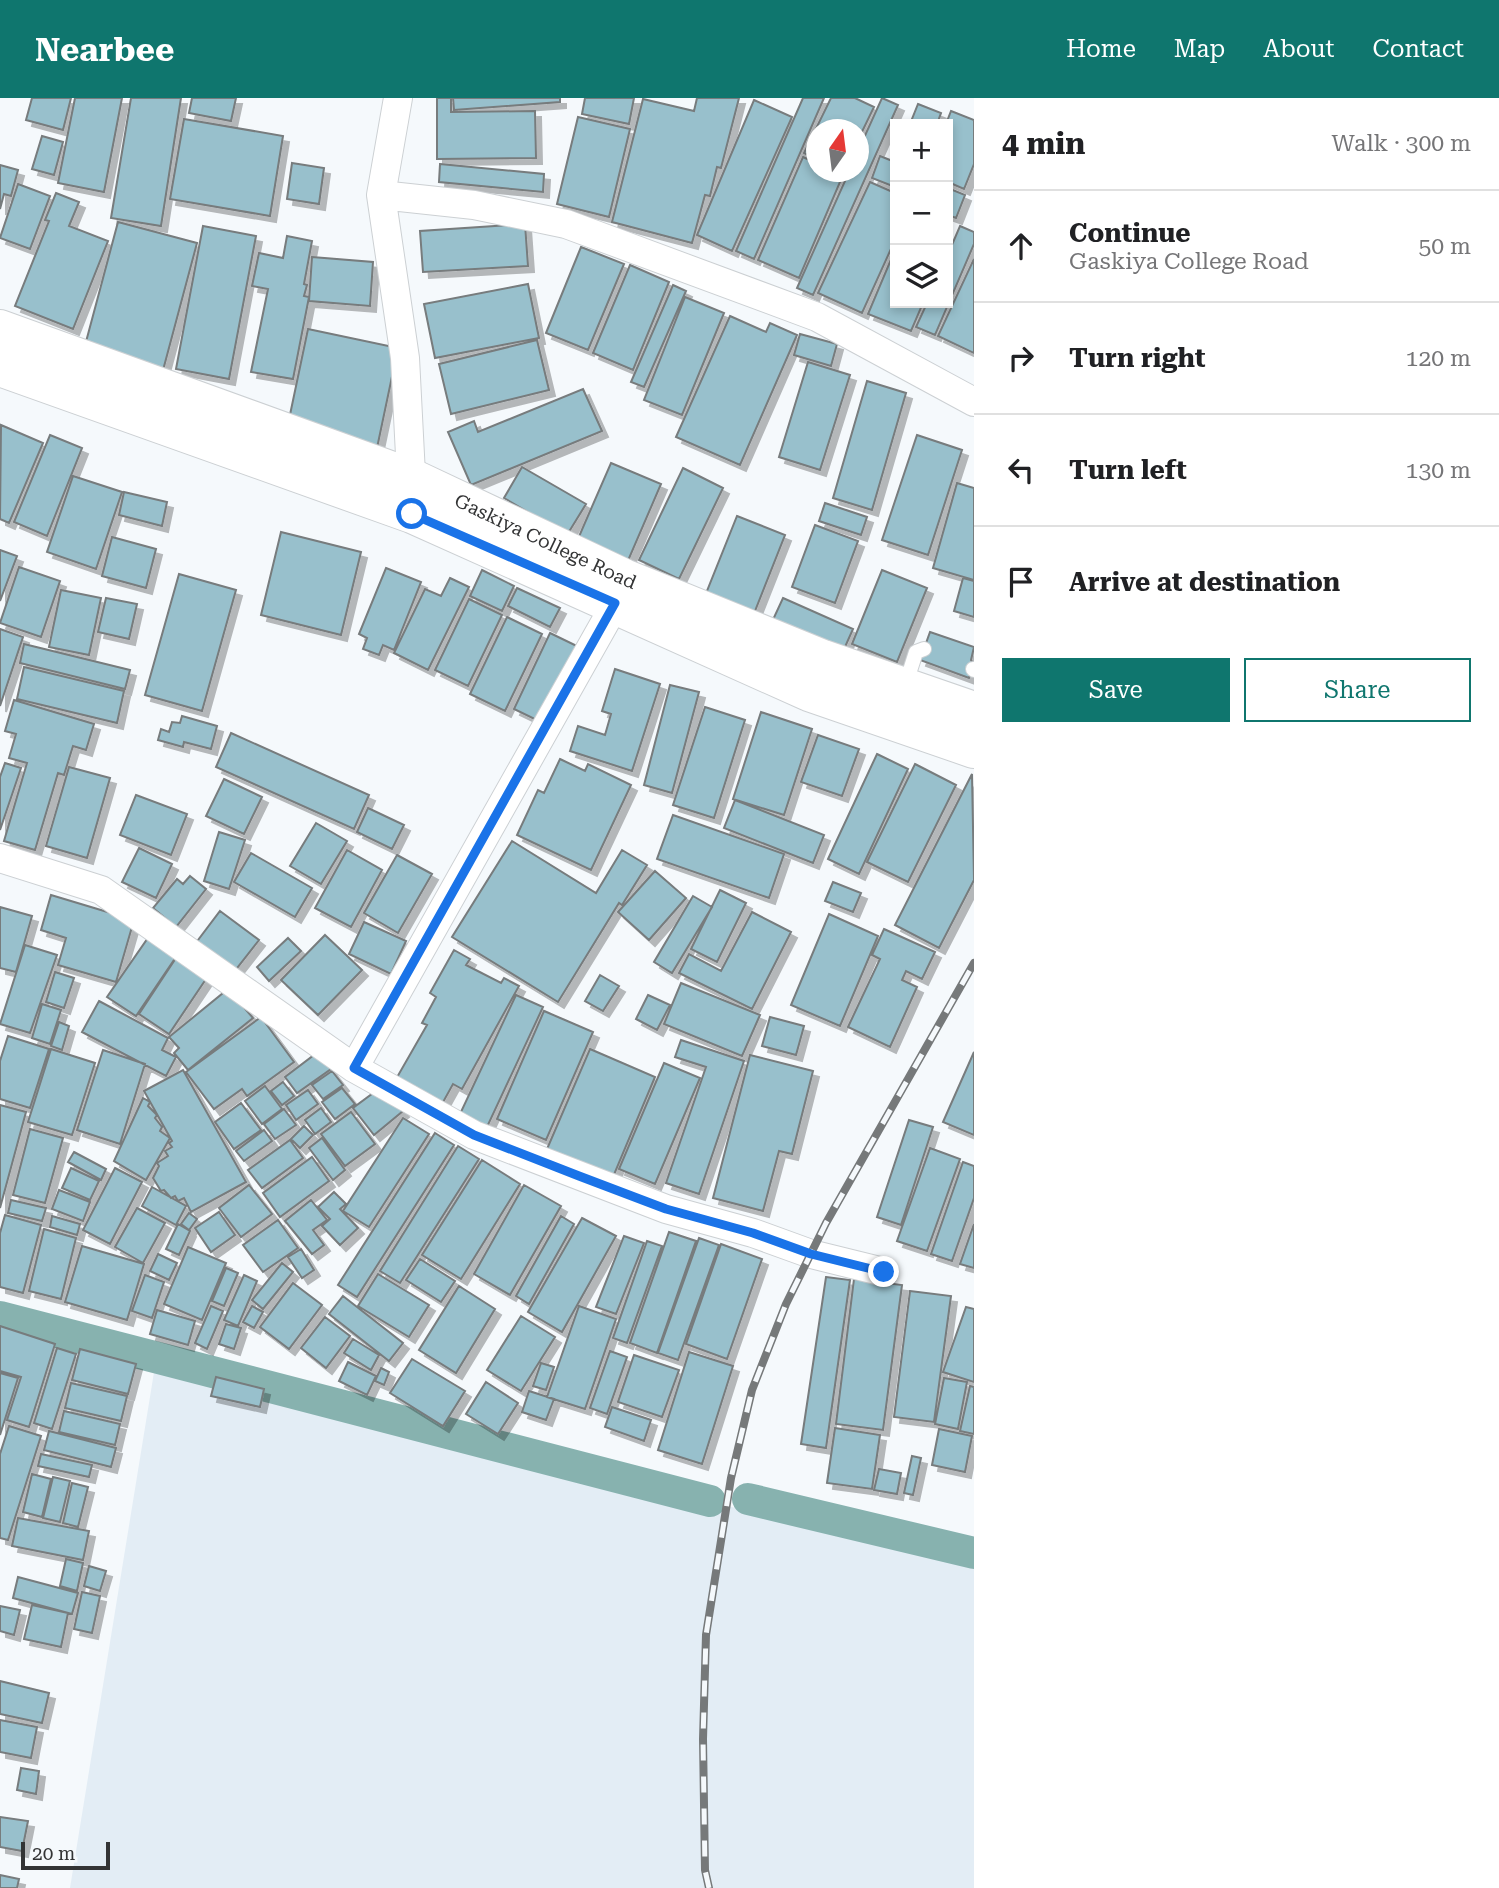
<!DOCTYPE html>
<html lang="en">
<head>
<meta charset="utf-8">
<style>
  :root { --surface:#fff; --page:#f6f6f6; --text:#202124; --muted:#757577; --line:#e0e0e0; --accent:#0f766e }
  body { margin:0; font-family:"Roboto Serif",serif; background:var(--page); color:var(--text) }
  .controls { position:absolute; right:21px; top:21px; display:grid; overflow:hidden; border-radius:0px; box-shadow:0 4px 10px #0003 }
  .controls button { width:63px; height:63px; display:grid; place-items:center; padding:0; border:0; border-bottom:2px solid var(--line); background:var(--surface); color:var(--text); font:35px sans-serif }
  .compass { position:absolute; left:806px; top:21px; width:63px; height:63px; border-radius:50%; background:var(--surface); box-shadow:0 4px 10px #0003; rotate:14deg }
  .scale { position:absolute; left:21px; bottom:18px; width:89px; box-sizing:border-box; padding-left:7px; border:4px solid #333435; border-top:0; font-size:19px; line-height:24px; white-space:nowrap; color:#333435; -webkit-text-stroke:5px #f5f9fc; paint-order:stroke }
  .stop { position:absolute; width:21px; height:21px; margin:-16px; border:5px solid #1a73e8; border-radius:50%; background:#fff }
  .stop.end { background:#1a73e8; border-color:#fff; box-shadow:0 2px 7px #0008 }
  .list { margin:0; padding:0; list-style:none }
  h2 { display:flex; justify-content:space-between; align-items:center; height:91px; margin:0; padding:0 28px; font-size:30px }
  h2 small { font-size:23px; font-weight:400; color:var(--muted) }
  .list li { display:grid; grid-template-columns:46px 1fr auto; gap:21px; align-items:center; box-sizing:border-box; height:112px; padding:0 28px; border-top:2px solid var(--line) }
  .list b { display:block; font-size:26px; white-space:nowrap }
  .list p { margin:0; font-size:23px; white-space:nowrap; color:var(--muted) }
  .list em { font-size:23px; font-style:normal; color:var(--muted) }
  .actions { display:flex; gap:14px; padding:21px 28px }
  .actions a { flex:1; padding:16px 0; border:2px solid var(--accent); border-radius:0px; text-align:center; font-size:24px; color:var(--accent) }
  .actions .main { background:var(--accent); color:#fff }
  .icon { flex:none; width:38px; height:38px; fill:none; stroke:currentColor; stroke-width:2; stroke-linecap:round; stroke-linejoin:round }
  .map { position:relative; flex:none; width:974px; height:1790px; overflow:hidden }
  header { display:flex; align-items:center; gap:42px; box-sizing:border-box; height:98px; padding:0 35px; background:var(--accent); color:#fff }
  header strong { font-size:33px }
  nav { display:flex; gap:38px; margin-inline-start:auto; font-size:24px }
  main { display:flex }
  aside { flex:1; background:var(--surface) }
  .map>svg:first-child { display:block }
  .built { fill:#e3edf5 }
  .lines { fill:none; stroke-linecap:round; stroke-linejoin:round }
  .canal { stroke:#87b2af; stroke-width:32 }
  .building { fill:#98c0cc; stroke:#777b7d; stroke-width:2; filter:url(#shadow) }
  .service-casing { stroke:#ccd0d3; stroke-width:16 }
  .minor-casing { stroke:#ccd0d3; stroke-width:30 }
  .secondary-casing { stroke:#ccd0d3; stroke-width:40 }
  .service { stroke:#fff; stroke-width:14 }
  .minor { stroke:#fff; stroke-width:28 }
  .secondary { stroke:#fff; stroke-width:38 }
  .rail-casing { stroke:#76797a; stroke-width:8 }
  .rail { stroke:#f5f9fc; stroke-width:5; stroke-dasharray:16; stroke-linecap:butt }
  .route { stroke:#1a73e8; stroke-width:9 }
  .labels { text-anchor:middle; stroke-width:5; stroke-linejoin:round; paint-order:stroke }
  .street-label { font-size:19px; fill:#333435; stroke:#f5f9fc }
</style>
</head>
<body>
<header>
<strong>Nearbee</strong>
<nav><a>Home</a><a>Map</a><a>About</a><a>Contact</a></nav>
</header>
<main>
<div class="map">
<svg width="974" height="1790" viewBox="0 0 974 1790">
  <defs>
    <filter id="shadow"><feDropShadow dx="6" dy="6" stdDeviation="0" flood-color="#0004"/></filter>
  </defs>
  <rect width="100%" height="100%" fill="#f5f9fc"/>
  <path class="built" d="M156,1262L974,1471V1790H70Z"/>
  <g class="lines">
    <path class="canal" d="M0,1219L710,1403
      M748,1401L974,1455"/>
  </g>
  <path class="building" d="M32,0H71L63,32L26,22Z
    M75,0H122L104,94L58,85Z
    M131,0H181L161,128L111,120Z
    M192,0H236L231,23L189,15Z
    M437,0H451V14L535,13L536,60L437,61Z
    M453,0H560V4L454,12Z
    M585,0H634L629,26L582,16Z
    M697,0H739L721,70L717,69L710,98L705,97L692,145L612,124L643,1L694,13Z
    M803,0H824L754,161L736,153Z
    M831,0H855L874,9L858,42V32H816V61L804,55Z
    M882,0L898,7L813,197L797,190L849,74H858V53Z
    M754,2L792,19L732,153L697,137Z
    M918,6L941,15L937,26H910Z
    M951,13L974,22V66L964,91L948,84L946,26Z
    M578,19L630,31L609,119L557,106Z
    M184,21L283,38L270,118L170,101Z
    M42,38L63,44L54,77L32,71Z
    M880,58L895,64V89L872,80Z
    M803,59L816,65V74H835L843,77L799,180L758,162Z
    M292,65L324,70L319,106L287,101Z
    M440,66L544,76L543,94L439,84Z
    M0,67L18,72L11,98L4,96L0,111Z
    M870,84L895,95V142L862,215L818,195Z
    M18,86L50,98L30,151L0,140Z
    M948,90L965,97L956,120L948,117Z
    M56,95L79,104L69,128L108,143L73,231L15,208L49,123L45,122Z
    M118,124L197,145L162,276L83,255Z
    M525,126L528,168L423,174L420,133Z
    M203,128L256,138L229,281L176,271Z
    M960,128L974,134V146L935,237L916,229L927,205H948V156Z
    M287,138L312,143L304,186L307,187L304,198L309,199L293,281L251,274L268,191L252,188L259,155L283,160Z
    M581,149L624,166L588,252L546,235Z
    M895,152V205H923L911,233L868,216Z
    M312,159L373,164L370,208L309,203Z
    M974,161V255L938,238Z
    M630,167L669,184L633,272L593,255Z
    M528,186L539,240L435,260L424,206Z
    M673,187L686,193L644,289L631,284Z
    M685,199L724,215L682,317L644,302Z
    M730,218L766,234L770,225L797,237L740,367L676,339Z
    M308,231L398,250L377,350L287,331Z
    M800,236L837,246L831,268L794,257Z
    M537,242L549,292L451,316L439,266Z
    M808,264L850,277L820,372L779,359Z
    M867,283L906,295L872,412L833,400Z
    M583,291L602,333L471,387L448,334L474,323L478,334Z
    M1,327L43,345L9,425L0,421Z
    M50,337L82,350L47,438L14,424Z
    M917,337L962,352L928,457L882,442Z
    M611,365L661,386L624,472L574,450Z
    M522,369L586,406L567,437L504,400Z
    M683,370L723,390L679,481L639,462Z
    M73,378L122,394L96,471L47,454Z
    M957,385L974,390V482L933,470Z
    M124,394L167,404L162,428L119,417Z
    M825,405L867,419L861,437L819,423Z
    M737,418L785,437L753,518L705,498Z
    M815,427L858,443L835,505L792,489Z
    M281,434L361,454L341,537L261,517Z
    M112,439L156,451L146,490L102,478Z
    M0,452L17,458L0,503Z
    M19,469L60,483L41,539L0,525Z
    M386,470L421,484L394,552L383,547L379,557L363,551L367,540L359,536Z
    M482,472L514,488L502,513L470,498Z
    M882,472L927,490L897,564L852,546Z
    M179,476L236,492L202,613L145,597Z
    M450,480L469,489L428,572L394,555L425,491L441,498Z
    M963,480L974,483V519L954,513Z
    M517,490L560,510L550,529L508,508Z
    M61,492L101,500L89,557L49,549Z
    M106,500L137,506L129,541L98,534Z
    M783,500L853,531L841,558L771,526Z
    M469,501L502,517L468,588L435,572Z
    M507,519L542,536L505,613L470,596Z
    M0,531L23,539L0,608Z
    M930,534L974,549L971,562L974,567L969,580L920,562Z
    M550,535L583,551L547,627L514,611Z
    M24,546L130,572L125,591L20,565Z
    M24,569L124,593L117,625L17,601Z
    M615,571L660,586L632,673L570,653L578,628L605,637L611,616L602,613Z
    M670,587L699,594L672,695L644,687Z
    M14,602L94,626L86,652L73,648L64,677L58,675L35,752L4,743L27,665L9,660L16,636L5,633Z
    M705,609L745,622L714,720L673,707Z
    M761,614L812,631L784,717L733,701Z
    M182,618L217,628L211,651L184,644L183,649L158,642L161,631L169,634L172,624L180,625Z
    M231,635L369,697L354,731L216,669Z
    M818,637L859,651L842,698L801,684Z
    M877,656L908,671L859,776L828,761Z
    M560,661L585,673L588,666L631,687L591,772L517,737L538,692L544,695Z
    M5,665L21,670L0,732V679Z
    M915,666L956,687L908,784L867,764Z
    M69,669L110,680L87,760L46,748Z
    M972,676L974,782L939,850L895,827Z
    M224,681L262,699L244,736L206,718Z
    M136,697L187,716L171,757L120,737Z
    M735,702L824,737L813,765L724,730Z
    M368,710L404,727L392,751L357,734Z
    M673,717L784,756L769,800L657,761Z
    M316,725L347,743L321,786L290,768Z
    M219,734L245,742L229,791L204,783Z
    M512,743L596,795L622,752L647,767L622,807L619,805L558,904L452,839Z
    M139,750L172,766L156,800L122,784Z
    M347,752L382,772L351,829L315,810Z
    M251,755L312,790L295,819L234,784Z
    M397,757L432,776L398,835L364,815Z
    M655,773L686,800L649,842L618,814Z
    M190,778L206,791L176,829L153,810L177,781L183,786Z
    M833,784L861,795L853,814L825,803Z
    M720,792L746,805L717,864L691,851Z
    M51,797L134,822L116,884L58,867L66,840L41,832Z
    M693,798L712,809L672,875L654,864Z
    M0,809L32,818L16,874L0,870Z
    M220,813L259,842L230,879L192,850Z
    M752,814L791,834L752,911L679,875L689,856L721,873Z
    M829,816L878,838L840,928L791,907Z
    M364,824L406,843L391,876L349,856Z
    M884,831L935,854L922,881L906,873L902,882L917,889L890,949L848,929L880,861L872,857Z
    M150,837L178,856L136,918L107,899Z
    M325,837L362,872L318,917L281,882Z
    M288,840L301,853L269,883L257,869Z
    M25,847L57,857L30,935L0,926Z
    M454,852L470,861L466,867L501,885L504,880L519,888L462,991L453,986L442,1006L396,981L427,927L422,925L436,899L430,895Z
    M176,860L206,881L169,936L139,916Z
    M55,874L74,880L64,910L46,904Z
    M600,877L619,888L603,913L585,903Z
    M681,885L760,917L742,958L664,926Z
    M228,891L253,920L188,972L174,955L179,950L169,939Z
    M516,897L543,909L487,1029L460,1016Z
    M648,897L670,907L657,932L636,921Z
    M99,903L168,940L162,952L176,959L166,978L82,934Z
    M42,906L61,912L50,946L32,940Z
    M544,913L593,934L546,1042L497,1021Z
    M261,919L294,964L247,998L242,991L214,1011L186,974Z
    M770,919L804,928L796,957L762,948Z
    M59,924L69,928L62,952L51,948Z
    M8,938L49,951L30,1010L0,1001V963Z
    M681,942L744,963L699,1096L666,1085L706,969L675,959Z
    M51,951L95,965L72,1037L28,1024Z
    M590,951L655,979L613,1079L547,1051Z
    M103,952L145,966L120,1046L77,1032Z
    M318,954L331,971L297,995L285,979Z
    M974,954V1037L943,1024Z
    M750,957L813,973L792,1056L779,1053L763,1113L713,1100Z
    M664,965L700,980L655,1086L619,1071Z
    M183,972L246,1084L191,1114L184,1100L178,1103L175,1098L171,1100L164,1092L161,1093L153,1080L159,1068L157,1065L168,1058L165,1053L172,1049L169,1045L172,1043L144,993Z
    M332,973L343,987L323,1001L312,987Z
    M283,984L294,998L282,1007L271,993Z
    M384,987L403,1013L374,1037L353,1010Z
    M265,988L282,1011L262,1026L245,1003Z
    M342,990L355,1006L335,1021L322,1004Z
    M308,992L318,1006L296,1022L286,1007Z
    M143,1000L150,1004L148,1008L157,1017L155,1020L162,1029L160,1033L170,1040L146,1082L114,1063Z
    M241,1005L261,1032L234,1051L215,1024Z
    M0,1007L26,1014L0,1110Z
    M321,1010L331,1024L315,1036L305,1022Z
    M284,1011L296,1027L275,1041L264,1026Z
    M351,1014L375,1046L345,1068L321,1036Z
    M403,1020L429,1036L369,1129L343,1113Z
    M909,1022L933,1029L901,1127L877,1119Z
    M304,1028L313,1037L300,1050L291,1041Z
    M30,1031L63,1040L45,1105L13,1097Z
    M264,1032L272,1043L244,1063L236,1053Z
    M435,1035L454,1047L357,1199L338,1187Z
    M322,1040L345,1072L333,1082L309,1050Z
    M290,1042L303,1060L262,1090L248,1072Z
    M458,1048L479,1061L400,1185L380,1173Z
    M930,1050L960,1061L927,1153L897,1143Z
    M74,1054L106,1071L101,1082L68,1064Z
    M312,1059L329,1083L280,1119L263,1095Z
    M482,1062L520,1086L461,1181L422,1157Z
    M963,1064L974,1068V1100L952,1163L931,1156Z
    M71,1070L99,1083L90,1102L62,1090Z
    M115,1070L142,1084L110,1146L83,1132Z
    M249,1087L272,1116L241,1139L219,1110Z
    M524,1087L561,1108L510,1197L474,1176Z
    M152,1089L186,1108L176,1127L142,1108Z
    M59,1092L90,1104L83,1123L52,1111Z
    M334,1094L346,1106L340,1111L358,1130L340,1147L322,1128L330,1121L318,1109Z
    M11,1102L46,1110L42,1123L8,1115Z
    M311,1102L327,1122L313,1132L324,1147L312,1156L285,1123Z
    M137,1110L165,1125L143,1165L115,1149Z
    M219,1114L235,1137L211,1154L195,1130Z
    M189,1115L197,1121L189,1132L181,1126Z
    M5,1117L41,1127L23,1195L0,1189V1135Z
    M52,1118L80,1126L77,1137L50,1129Z
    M561,1118L574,1126L529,1206L516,1198Z
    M582,1120L616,1138L562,1234L528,1214Z
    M278,1122L298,1150L263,1174L243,1147Z
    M178,1126L190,1133L179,1157L166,1151Z
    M974,1126V1170L960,1166Z
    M44,1131L76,1140L61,1201L29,1193Z
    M669,1134L696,1143L657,1255L630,1245Z
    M624,1138L644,1145L616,1216L596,1209Z
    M699,1140L719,1147L678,1262L658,1255Z
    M647,1143L662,1148L627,1245L613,1240Z
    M721,1146L762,1161L727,1261L686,1246Z
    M82,1148L144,1166L127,1222L65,1204Z
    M188,1149L226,1165L202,1222L164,1206Z
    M301,1151L314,1172L302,1180L288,1159Z
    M158,1156L177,1165L169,1182L150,1173Z
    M420,1161L455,1183L441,1204L406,1182Z
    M282,1165L293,1174L263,1211L252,1202Z
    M226,1170L238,1175L224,1208L212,1203Z
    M378,1176L429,1207L409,1239L358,1208Z
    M145,1177L164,1184L152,1220L132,1213Z
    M244,1177L257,1183L238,1228L224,1222Z
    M826,1179L850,1182L826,1350L801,1346Z
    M854,1181L902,1187L883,1332L836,1326Z
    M293,1185L322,1207L289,1251L260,1229Z
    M459,1188L495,1211L456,1275L419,1252Z
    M910,1193L951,1198L934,1324L894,1319Z
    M343,1198L403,1245L389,1263L329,1216Z
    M211,1208L223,1213L207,1251L195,1245Z
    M252,1208L263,1214L254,1230L243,1224Z
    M579,1208L616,1221L585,1311L547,1299Z
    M966,1209L974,1211V1284L943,1274Z
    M157,1212L195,1223L188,1247L150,1236Z
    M521,1218L555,1239L521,1293L487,1272Z
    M325,1219L350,1238L326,1270L301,1250Z
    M226,1226L241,1230L234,1251L219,1246Z
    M0,1228L55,1246L29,1329L7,1322L21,1279L0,1273Z
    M353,1241L379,1257L371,1272L344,1255Z
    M57,1250L76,1256L52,1331L34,1325Z
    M80,1251L136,1266L128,1296L72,1282Z
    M610,1253L627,1259L607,1316L590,1310Z
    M689,1254L733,1268L702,1366L658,1352Z
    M634,1257L679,1272L662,1319L618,1304Z
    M412,1261L465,1293L443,1328L390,1295Z
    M348,1264L376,1278L367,1297L339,1283Z
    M541,1265L554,1269L546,1292L533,1288Z
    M381,1270L389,1274L384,1287L375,1283Z
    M0,1275L18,1280L0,1337Z
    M216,1279L264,1291L260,1309L211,1298Z
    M944,1280L967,1284L958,1331L935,1326Z
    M486,1284L518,1305L498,1336L466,1316Z
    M71,1285L127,1298L121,1323L65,1310Z
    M970,1288L974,1289V1336L960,1333Z
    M529,1293L554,1301L546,1322L522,1314Z
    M612,1309L651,1322L644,1343L605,1329Z
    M64,1313L120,1326L115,1347L59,1334Z
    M9,1328L41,1338L8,1442L0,1440V1356Z
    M835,1330L880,1337L872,1391L827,1385Z
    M939,1331L972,1338L965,1374L932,1367Z
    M49,1333L116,1350L111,1369L44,1352Z
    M41,1356L92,1367L89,1379L38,1368Z
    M912,1358L921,1360L913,1397L904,1395Z
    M879,1371L901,1375L897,1396L874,1392Z
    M32,1376L51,1381L42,1419L23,1414Z
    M53,1379L70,1383L60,1424L43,1420Z
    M72,1385L88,1389L78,1429L63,1425Z
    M18,1420L89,1433L83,1462L12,1448Z
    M66,1461L83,1465L77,1493L60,1488Z
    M89,1468L106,1473L100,1493L84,1488Z
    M18,1479L78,1495L72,1516L13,1500Z
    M82,1494L100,1498L92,1535L74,1531Z
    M32,1507L68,1515L61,1549L24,1541Z
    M0,1508L20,1512L14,1537L0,1533Z
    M0,1583L49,1595L42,1625L0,1616Z
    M0,1622L37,1629L31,1660L0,1654Z
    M21,1670L39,1673L36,1696L17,1692Z
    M0,1719L28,1723L22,1753L0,1749Z
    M0,1777L19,1781L17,1790H0Z"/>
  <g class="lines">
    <defs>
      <path id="service" d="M973,571L974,572
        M905,588L916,554L924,551"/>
      <path id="minor" d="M398,0L381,97L405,260L412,396
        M381,97L474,107L566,126L817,219L974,304
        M0,760L101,792L354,970L474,1037L666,1111L753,1135L811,1156L884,1174
        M354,970L616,505"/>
      <g id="secondary">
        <path id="s1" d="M0,231L412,380L624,480L823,561L974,613"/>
        <path d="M0,269L412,416L809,594L974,651"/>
      </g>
    </defs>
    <use href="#service" class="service-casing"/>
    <use href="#minor" class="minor-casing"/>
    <use href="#secondary" class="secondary-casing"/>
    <use href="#service" class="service"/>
    <use href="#minor" class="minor"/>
    <use href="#secondary" class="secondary"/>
    <defs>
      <path id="rail" d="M709,1790L705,1772L703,1641L706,1537L731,1380L752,1292L786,1206L826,1125L974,865"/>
    </defs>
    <use href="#rail" class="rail-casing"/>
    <use href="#rail" class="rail"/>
  </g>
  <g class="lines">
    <path class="route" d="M412,416L615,505L354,970L474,1037L579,1078L666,1111L753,1135L811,1156L884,1174"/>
  </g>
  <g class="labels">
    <g class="street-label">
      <text dy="7" stroke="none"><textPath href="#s1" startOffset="586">Gaskiya College Road</textPath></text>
    </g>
  </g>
</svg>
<div class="controls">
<button>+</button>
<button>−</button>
<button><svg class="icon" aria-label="layers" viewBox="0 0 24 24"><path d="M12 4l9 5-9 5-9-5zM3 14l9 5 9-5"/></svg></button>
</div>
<svg class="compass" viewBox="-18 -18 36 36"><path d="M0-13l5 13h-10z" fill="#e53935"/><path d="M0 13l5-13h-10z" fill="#757577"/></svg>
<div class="scale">20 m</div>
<div class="stop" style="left:412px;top:416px"></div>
<div class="stop end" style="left:884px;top:1174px"></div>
</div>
<aside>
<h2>4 min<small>Walk · 300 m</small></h2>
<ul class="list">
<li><svg class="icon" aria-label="ahead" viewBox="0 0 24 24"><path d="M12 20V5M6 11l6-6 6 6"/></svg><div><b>Continue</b><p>Gaskiya College Road</p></div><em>50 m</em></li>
<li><svg class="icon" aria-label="right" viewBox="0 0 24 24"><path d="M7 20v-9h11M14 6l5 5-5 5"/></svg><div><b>Turn right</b></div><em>120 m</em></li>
<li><svg class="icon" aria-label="left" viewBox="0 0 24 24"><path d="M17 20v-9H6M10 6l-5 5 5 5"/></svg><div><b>Turn left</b></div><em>130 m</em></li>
<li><svg class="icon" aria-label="arrive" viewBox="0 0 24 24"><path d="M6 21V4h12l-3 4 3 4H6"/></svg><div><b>Arrive at destination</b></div></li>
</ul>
<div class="actions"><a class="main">Save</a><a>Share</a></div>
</aside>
</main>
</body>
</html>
